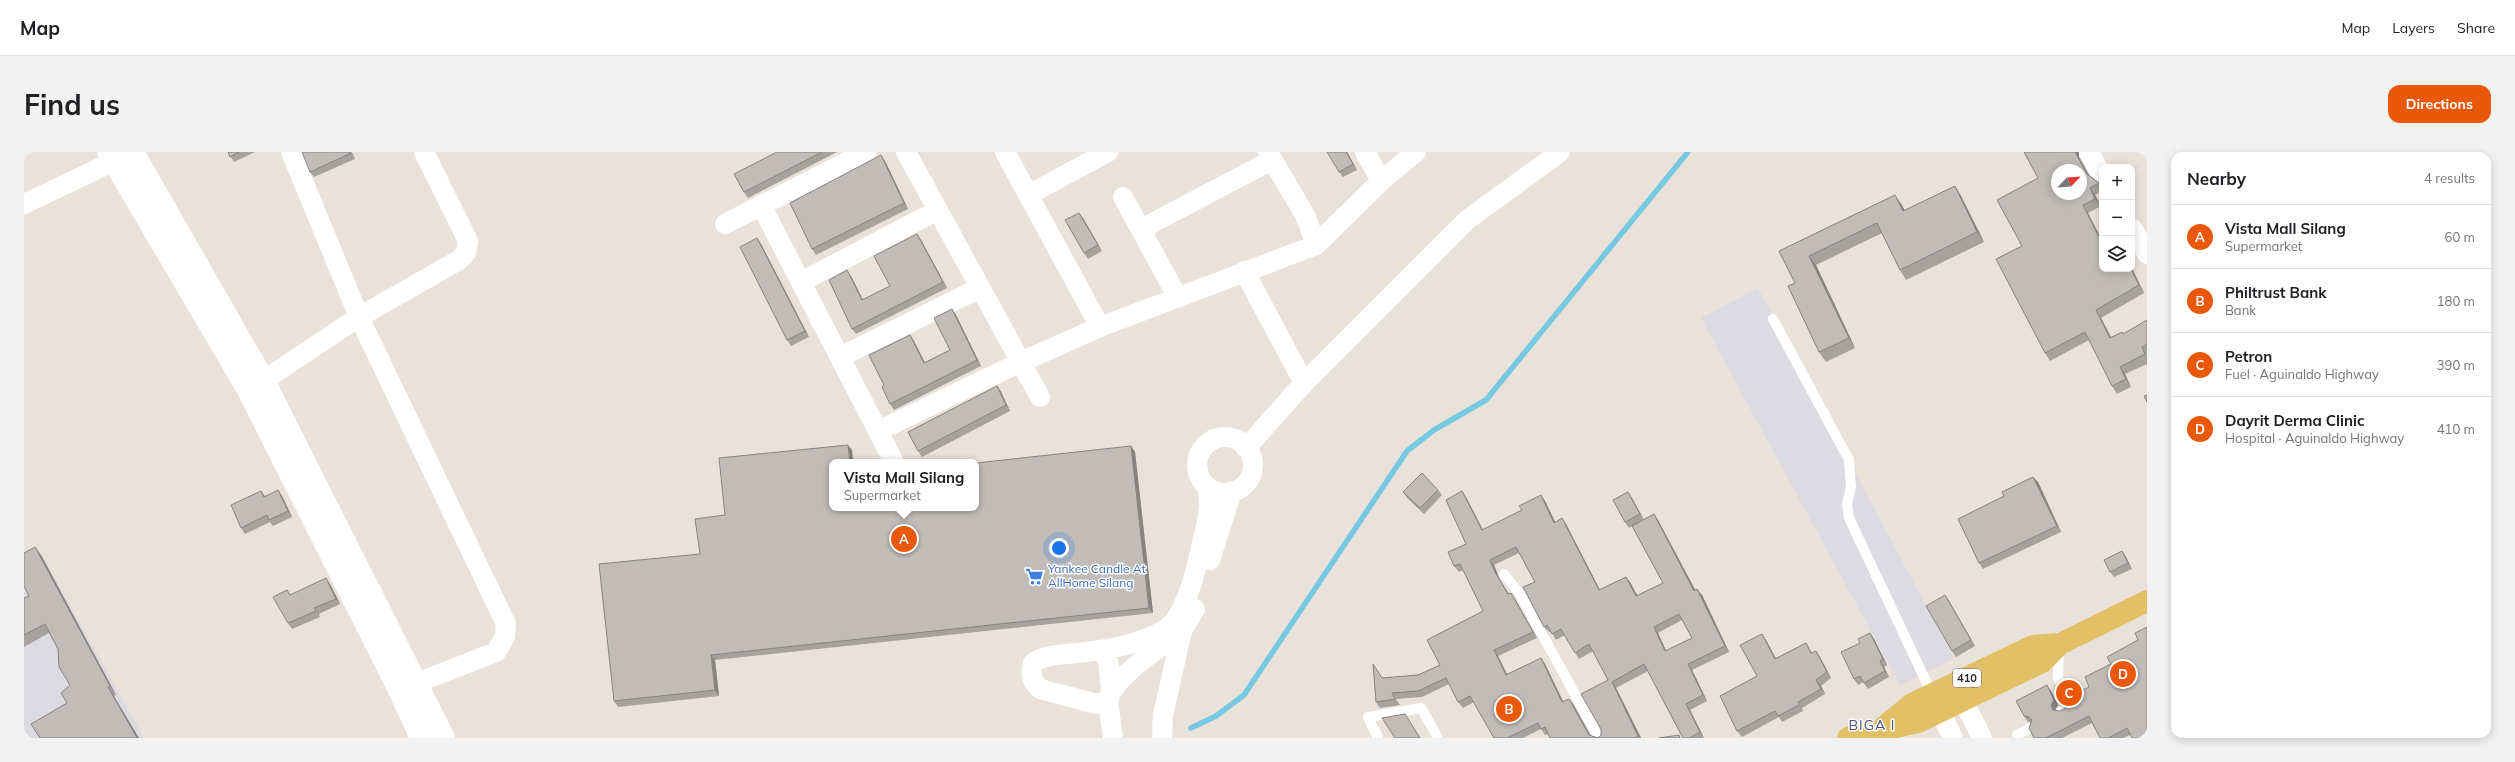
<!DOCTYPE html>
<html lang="en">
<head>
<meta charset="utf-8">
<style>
  :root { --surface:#fff; --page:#f2f2f2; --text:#202124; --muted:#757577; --line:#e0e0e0; --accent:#ea580c }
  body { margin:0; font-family:Mulish,sans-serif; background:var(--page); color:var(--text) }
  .controls { position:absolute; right:12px; top:12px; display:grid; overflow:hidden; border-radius:8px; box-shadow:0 2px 10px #0003 }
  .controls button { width:36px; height:36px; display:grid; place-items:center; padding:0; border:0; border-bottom:1px solid var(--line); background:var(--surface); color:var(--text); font:20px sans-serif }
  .compass { position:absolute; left:2027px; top:12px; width:36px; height:36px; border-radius:50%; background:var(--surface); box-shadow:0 2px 10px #0003; rotate:65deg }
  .you { position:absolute; left:1035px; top:396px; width:14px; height:14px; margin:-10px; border:3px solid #fff; border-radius:50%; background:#1a73e8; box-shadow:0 0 0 6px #1a73e833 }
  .badge { display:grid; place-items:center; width:26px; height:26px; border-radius:50%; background:var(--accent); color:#fff; font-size:13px; font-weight:700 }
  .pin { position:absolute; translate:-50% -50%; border:2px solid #fff; box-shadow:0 1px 4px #0006 }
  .popup { position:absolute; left:805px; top:307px; width:150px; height:52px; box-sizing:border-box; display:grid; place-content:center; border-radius:8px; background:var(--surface); filter:drop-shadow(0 1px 3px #0005); font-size:13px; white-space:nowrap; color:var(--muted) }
  .popup b { font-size:15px; color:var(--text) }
  .popup::after { content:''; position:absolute; left:50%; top:100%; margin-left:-8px; border:8px solid transparent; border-top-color:var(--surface) }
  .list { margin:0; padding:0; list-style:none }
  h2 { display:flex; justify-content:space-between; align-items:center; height:52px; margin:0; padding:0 16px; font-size:17px }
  h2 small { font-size:13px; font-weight:400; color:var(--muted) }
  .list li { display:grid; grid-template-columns:26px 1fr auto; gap:12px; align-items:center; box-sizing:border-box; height:64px; padding:0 16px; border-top:1px solid var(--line) }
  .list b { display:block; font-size:15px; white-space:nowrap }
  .list p { margin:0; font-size:13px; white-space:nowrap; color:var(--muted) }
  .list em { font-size:13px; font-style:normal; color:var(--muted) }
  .icon { flex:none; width:22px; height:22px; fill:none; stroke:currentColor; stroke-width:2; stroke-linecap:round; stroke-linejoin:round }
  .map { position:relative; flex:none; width:2123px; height:586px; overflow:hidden; border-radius:12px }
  header { display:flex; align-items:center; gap:24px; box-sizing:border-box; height:56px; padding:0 20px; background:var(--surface); border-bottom:1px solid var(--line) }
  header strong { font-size:19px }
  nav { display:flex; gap:22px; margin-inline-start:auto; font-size:14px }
  .intro { display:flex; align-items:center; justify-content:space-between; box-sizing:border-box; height:96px; padding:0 24px }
  h1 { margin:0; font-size:28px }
  .button { padding:10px 18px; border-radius:12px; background:var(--accent); color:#fff; font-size:14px; font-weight:700 }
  main { display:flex; gap:24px; padding:0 24px }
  aside { flex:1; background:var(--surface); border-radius:12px; box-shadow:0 2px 10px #0003 }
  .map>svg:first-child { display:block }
  .industrial { fill:#dcdbe2 }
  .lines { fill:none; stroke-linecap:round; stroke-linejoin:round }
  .stream { stroke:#77c9e2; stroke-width:5.5 }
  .lane { stroke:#fff; stroke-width:10 }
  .street { stroke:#fff; stroke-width:20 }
  .secondary { stroke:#fff; stroke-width:22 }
  .primary { stroke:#e2c066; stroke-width:22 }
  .wall { fill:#a6a29d; fill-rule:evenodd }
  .shaded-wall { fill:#878480 }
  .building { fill:#c1bcb7; stroke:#878480; fill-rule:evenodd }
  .labels { text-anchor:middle; stroke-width:3; stroke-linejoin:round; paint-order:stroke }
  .shield { fill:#fff; stroke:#686868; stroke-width:1 }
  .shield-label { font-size:11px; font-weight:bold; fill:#282828 }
  .shop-label { font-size:12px; fill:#366cbe; stroke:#fff; text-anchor:start }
  .quarter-label { font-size:14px; letter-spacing:1px; fill:#4d5574; stroke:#fff }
</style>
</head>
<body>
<header>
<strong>Map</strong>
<nav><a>Map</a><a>Layers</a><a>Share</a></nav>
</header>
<div class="intro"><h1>Find us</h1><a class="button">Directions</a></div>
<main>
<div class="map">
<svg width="2123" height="586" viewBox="0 0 2123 586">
  <rect width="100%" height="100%" fill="#e9e2db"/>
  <path class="industrial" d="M1734,136L1930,507L1876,533L1677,166Z
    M19,405L120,586H0V414Z"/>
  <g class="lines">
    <path class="stream" d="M1167,576L1192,564L1220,543L1383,299L1410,278L1462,248L1664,0"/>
    <path class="lane" d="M1749,167L1825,308L1827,335L1823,352L1825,366L1908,542
      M1480,422L1496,442L1575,586
      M2035,496L2034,526L2047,554L2037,559
      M1993,583L2006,576
      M1354,586L1344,565L1397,556L1414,586"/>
    <path class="street" d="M267,0L335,165L482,472L481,485L472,500L377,537
      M882,0L1016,245
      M981,0L1076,175
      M1244,0L1282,65L1292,93
      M1341,0L1357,29
      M2065,0L2078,24
      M1004,43L1084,0
      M1099,45L1153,144
      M0,52L103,3
      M737,53L870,310
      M701,72L842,0
      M2108,76L2123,102
      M1117,77L1248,8
      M1220,119L1280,231
      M777,130L914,58
      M816,205L956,136
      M225,238L335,165L435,108L442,101L444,89L400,0
      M854,279L997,210L1076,175L1292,93L1357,29L1392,0
      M1173 313a28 28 0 1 1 56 0a28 28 0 1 1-56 0Z
      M1222,296L1280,231L1443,68L1536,0
      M1186,408L1208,339
      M1078,499L1084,508L1087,540L1084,549L1089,586
      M1087,540C1106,514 1131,499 1156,481
      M1939,548L1958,586
      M1084,549L1073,552L1016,537C1007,528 1006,523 1009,511C1021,502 1038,503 1053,501C1082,498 1117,493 1143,476C1159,465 1170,427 1174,408C1179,385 1189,357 1183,334
      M1916,559L1929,586
      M1138,586L1139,563L1158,479L1171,457"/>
    <path class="secondary" d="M84,0L224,238L375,538L397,586
      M109,0L240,229L420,586"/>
    <path class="primary" d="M1861,574L1888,552L2009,494L2036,492
      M1824,586L1894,570L2018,510L2036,492L2123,449"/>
  </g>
  <path class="wall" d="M204,0H231L210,10Z
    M328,0L331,7L290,25L286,20Z
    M753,0H813L724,46L720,40Z
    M1323,0L1333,18L1319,25L1315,20Z
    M2000,0H2055V5L2065,23L2075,31L2078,35V39L2071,43L2077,54L2064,61L2076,84L2108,117L2120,141L2077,166L2087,185L2099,182L2123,168V212L2101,222L2107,235L2093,242L2088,234L2065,188L2026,209L2021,201L1998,94L2014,26Z
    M861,9L884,57L792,103L788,97Z
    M1931,34L1937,44L1960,90L1882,128L1876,118L1858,81L1792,113L1831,196L1802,210L1795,200L1771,131L1755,99L1878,53L1880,59Z
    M1059,66L1078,99L1064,107L1060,101Z
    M733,86L737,92L785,185L767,194L763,188Z
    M897,88L923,136L832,182L828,177L827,124L839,148L866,134Z
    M928,157L932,163L957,214L870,258L866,252L860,233L886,183L890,189L901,211L926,198Z
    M973,234L977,240L986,259L898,305L894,299Z
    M824,293L828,298L829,310H808V356H952L1107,294L1111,300L1129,461L691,508L695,544L594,555L590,549L676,402L701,363Z
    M2009,325L2014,330L2037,380L1959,417L1955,411L1980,344Z
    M254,338L258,344L268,365L249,374L246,370L221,382L217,376L237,339L241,344Z
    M1414,338L1418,343L1400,362L1383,346L1379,340Z
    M1517,343L1521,349L1531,370L1542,372L1576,438L1606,430L1613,444L1639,431L1608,374L1605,376L1601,370L1608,346L1620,368L1630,362L1634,368L1671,438L1678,443L1705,500L1668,518L1683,549L1666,558L1680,586H1659L1624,519L1592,536L1617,586H1526L1524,582L1521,583L1517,577L1499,586H1470L1450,550L1439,556L1434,550L1425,532L1398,545L1372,547L1376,553L1356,556L1352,550L1349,512L1358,526L1394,523L1416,513L1459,459L1439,418L1435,420L1430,414L1442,392V345L1459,378L1498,358ZM1495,401L1511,430L1520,475L1525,480L1527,479L1532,488L1541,483L1555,507L1569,499L1584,528L1577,583L1574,586L1566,584L1549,552L1539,549L1521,512L1517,506L1483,522L1474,504L1513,486L1491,447L1485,442L1475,426L1470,413ZM1658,468L1668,486L1642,499L1634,481Z
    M11,395L17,403L92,543L90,544L43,551L46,533L34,497L25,481L0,495V446L5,444Z
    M2098,399L2102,405L2108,417L2090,425L2086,420Z
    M306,432L316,452L295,462L296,465L268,477L264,471L263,438L267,443Z
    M1921,443L1925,449L1951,494L1932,505L1928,499Z
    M2123,475L2106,583L2099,586H2076L2068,571L2038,586H2010L2007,570H2004L2000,564L2023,533L2027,539L2034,553L2031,559H2036L2046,554L2087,512L2114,488Z
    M1846,481L1850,487L1863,513L1860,515L1865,525L1844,537L1839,530L1834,533L1830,527L1836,491Z
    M1742,488L1752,506L1782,491L1788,501L1796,505L1807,526L1797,534L1801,542L1778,556L1779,559L1758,570L1755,565L1718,585L1713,579L1733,524Z"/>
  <path class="shaded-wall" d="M1322,0H1323L1333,18L1329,12Z
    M2051,0H2055V5L2068,29L2063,22Z
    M857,3L861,9L884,57L880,51Z
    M1931,34L1937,44L1960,90L1953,80Z
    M2066,36L2071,43L2077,54L2071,47Z
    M1871,43L1878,53L1886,69L1879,59Z
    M2059,53L2064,61L2078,89L2075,85Z
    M1055,61L1059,66L1078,99L1074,93Z
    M893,82L897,88L923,136L919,130Z
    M733,86L737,92L785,185L781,179Z
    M1785,104L1792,113L1831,196L1825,186Z
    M2108,116L2120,141L2115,133L2107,117H2108Z
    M823,118L827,124L842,154L838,148Z
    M928,157L932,163L957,214L953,208Z
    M2072,158L2077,166L2091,193L2086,186Z
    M886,183L890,189L904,217L900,211Z
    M2096,215L2101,222L2107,235L2102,227Z
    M973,234L977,240L986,259L982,253Z
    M824,293L828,298L829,310H826Z
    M1107,294L1111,300L1129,461L1125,456Z
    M2009,325L2014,330L2037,380L2033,374Z
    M254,338L258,344L268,365L264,359Z
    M1438,339L1442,345L1462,384L1458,378Z
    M1604,340L1608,346L1620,368L1616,362Z
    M1517,343L1521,349L1534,376L1530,371Z
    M1630,362L1634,368L1675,445L1670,439Z
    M1538,366L1542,372L1579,444L1575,438Z
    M11,395L17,403L92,543L86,534Z
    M2098,399L2102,405L2108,417L2104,411Z
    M1466,408L1470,413L1475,426L1488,448L1471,420Z
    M1602,425L1606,430L1617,450L1612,444Z
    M302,426L306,432L316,452L312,447Z
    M1673,437L1678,443L1705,500L1701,494Z
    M1487,441L1491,447L1513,486L1509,480Z
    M1921,443L1925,449L1951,494L1947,488Z
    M1630,475L1634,481L1645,505L1641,499Z
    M1846,481L1850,487L1863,513L1859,507Z
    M1738,482L1742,488L1755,513L1751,507Z
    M1470,498L1474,504L1486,529L1482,523Z
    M1792,499L1796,505L1807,526L1803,520Z
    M687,503L691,508L695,544L691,538Z
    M1517,506L1521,512L1542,556L1538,550Z
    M1856,509L1860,515L1865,525L1861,519Z
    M1664,512L1668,518L1683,549L1679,543Z
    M1792,528L1797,534L1801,542L1797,537Z
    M1588,530L1592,536L1617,586H1616L1614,584Z
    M2023,533L2027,539L2034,553L2031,558L2033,564L2029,558L2027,553Z
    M84,535L90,544L115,586H113Z
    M1545,547L1549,552L1568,586L1565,583Z
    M1662,552L1666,558L1680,586L1676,580Z"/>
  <path class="building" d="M204,0H215L206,5Z
    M278,0H326L327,1L286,20Z
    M753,0H798L720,40L710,22Z
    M1303,0H1322L1329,12L1315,20Z
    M2000,0H2051L2063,22L2075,31L2066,36L2071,47L2059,53L2075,85L2078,83V117H2107L2115,133L2072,158L2086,186L2098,180L2099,182L2123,168V192L2118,195L2121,202L2096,215L2102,227L2088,234L2061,180L2021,201L1972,107L1998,94L1973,48L2014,26ZM2033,18H2057V42H2033Z
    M857,3L880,51L788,97L766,51Z
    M1931,34L1953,80L1876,118L1853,71L1785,104L1825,186L1795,200L1764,134L1771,131L1755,99L1871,43L1879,59Z
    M1055,61L1074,93L1060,101L1041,68Z
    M893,82L919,130L828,177L805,128L823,118L838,148L866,134L850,104Z
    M733,86L781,179L763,188L716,95Z
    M928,157L953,208L866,252L858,235L860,233L845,203L886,183L900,211L926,198L910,166Z
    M973,234L982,253L894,299L884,280Z
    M2123,243V250L2120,244Z
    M824,293L826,310H808V356H952V338H953L952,328V311L1107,294L1125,456L687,503L691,538L590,549L575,412L676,402L671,367L701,363L695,306Z
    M1398,321L1414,338L1396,356L1379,340Z
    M2009,325L2033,374L1955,411L1934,367L1980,344L1978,340Z
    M254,338L264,359L245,368L243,363L217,376L207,353L237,339L240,345Z
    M1438,339L1458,378L1498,358L1495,354L1517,343L1530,371L1538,366L1575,438L1602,425L1612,444L1639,431L1608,374L1630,362L1670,439L1673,437L1701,494L1664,512L1679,543L1662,552L1676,580L1665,586H1659L1620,512L1588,530L1614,584L1610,586H1526L1521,575L1517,577L1514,571L1483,586H1470L1446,544L1434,550L1422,526L1394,539L1368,541L1371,547L1352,550L1349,512L1358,526L1394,523L1416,513L1403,488L1459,459L1436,412L1430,414L1424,400L1442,392L1422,348ZM1492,395L1511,430L1499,435L1520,475L1523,473L1528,482L1537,477L1551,501L1565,492L1584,528L1557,542L1577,577V583L1574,586L1565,583L1545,547L1538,550L1517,506L1482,523L1470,498L1509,480L1487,441L1484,442L1471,420L1466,408ZM1655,462L1668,486L1641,499L1630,475Z
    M1604,340L1616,362L1601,370L1589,348Z
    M11,395L86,534L84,535L113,586H16L7,572L43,551L37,541L46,533L35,515L34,497L21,472L0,483V446L5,444L0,434V401Z
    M2098,399L2104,411L2086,420L2080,408Z
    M302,426L312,447L290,456L292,459L264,471L249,445L263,438L266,443Z
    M1921,443L1947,488L1928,499L1902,454Z
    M2123,475V586H2108L2103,576L2084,586H2076L2065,564L2022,586H2010L2005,576L2008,568L2005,565L2000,564L1992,549L2023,533L2030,548L2027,553L2029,558L2036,559L2046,554L2049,549L2048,544L2065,535L2061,525L2087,512L2083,505L2114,488L2111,481Z
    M1846,481L1859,507L1856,509L1861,519L1840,531L1836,524L1830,527L1817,500L1836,491L1834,487Z
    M1738,482L1751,507L1782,491L1787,501L1792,499L1803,520L1792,528L1797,537L1774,550L1775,553L1754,564L1751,559L1713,579L1696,544L1733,524L1716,493Z
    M1381,562L1396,586H1371L1358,566Z
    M1655,583L1656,586H1635Z"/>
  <defs>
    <symbol id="supermarket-bare" viewBox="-9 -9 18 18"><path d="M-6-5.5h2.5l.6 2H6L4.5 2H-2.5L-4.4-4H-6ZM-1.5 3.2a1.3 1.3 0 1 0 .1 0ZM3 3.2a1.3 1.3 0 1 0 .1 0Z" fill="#3f7fe0" stroke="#fff" stroke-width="2.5" paint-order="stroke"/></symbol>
  </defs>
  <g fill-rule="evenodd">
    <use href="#supermarket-bare" x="998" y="412" width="25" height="25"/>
  </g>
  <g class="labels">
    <rect class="shield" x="1929" y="517" width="28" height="18" rx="3"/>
    <g class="shield-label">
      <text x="1943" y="530">410</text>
    </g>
    <g class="shop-label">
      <text x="1024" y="421">Yankee Candle At<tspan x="1024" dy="14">AllHome Silang</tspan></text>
    </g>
    <g class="quarter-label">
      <text x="1848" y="578">BIGA I</text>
    </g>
  </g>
</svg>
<div class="controls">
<button>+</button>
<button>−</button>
<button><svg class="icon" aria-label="layers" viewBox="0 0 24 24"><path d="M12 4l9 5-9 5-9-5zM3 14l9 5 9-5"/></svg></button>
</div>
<svg class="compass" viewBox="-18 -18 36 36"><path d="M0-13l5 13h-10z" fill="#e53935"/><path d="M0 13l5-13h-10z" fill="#757577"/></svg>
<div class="you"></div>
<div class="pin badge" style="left:880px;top:387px">A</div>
<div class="popup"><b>Vista Mall Silang</b>Supermarket</div>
<div class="pin badge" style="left:1485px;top:557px">B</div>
<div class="pin badge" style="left:2045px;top:541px">C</div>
<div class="pin badge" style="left:2099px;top:522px">D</div>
</div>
<aside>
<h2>Nearby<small>4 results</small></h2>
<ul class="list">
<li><span class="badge">A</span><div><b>Vista Mall Silang</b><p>Supermarket</p></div><em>60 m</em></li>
<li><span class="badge">B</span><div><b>Philtrust Bank</b><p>Bank</p></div><em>180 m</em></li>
<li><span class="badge">C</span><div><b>Petron</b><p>Fuel · Aguinaldo Highway</p></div><em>390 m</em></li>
<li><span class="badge">D</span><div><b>Dayrit Derma Clinic</b><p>Hospital · Aguinaldo Highway</p></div><em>410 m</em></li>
</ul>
</aside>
</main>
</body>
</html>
